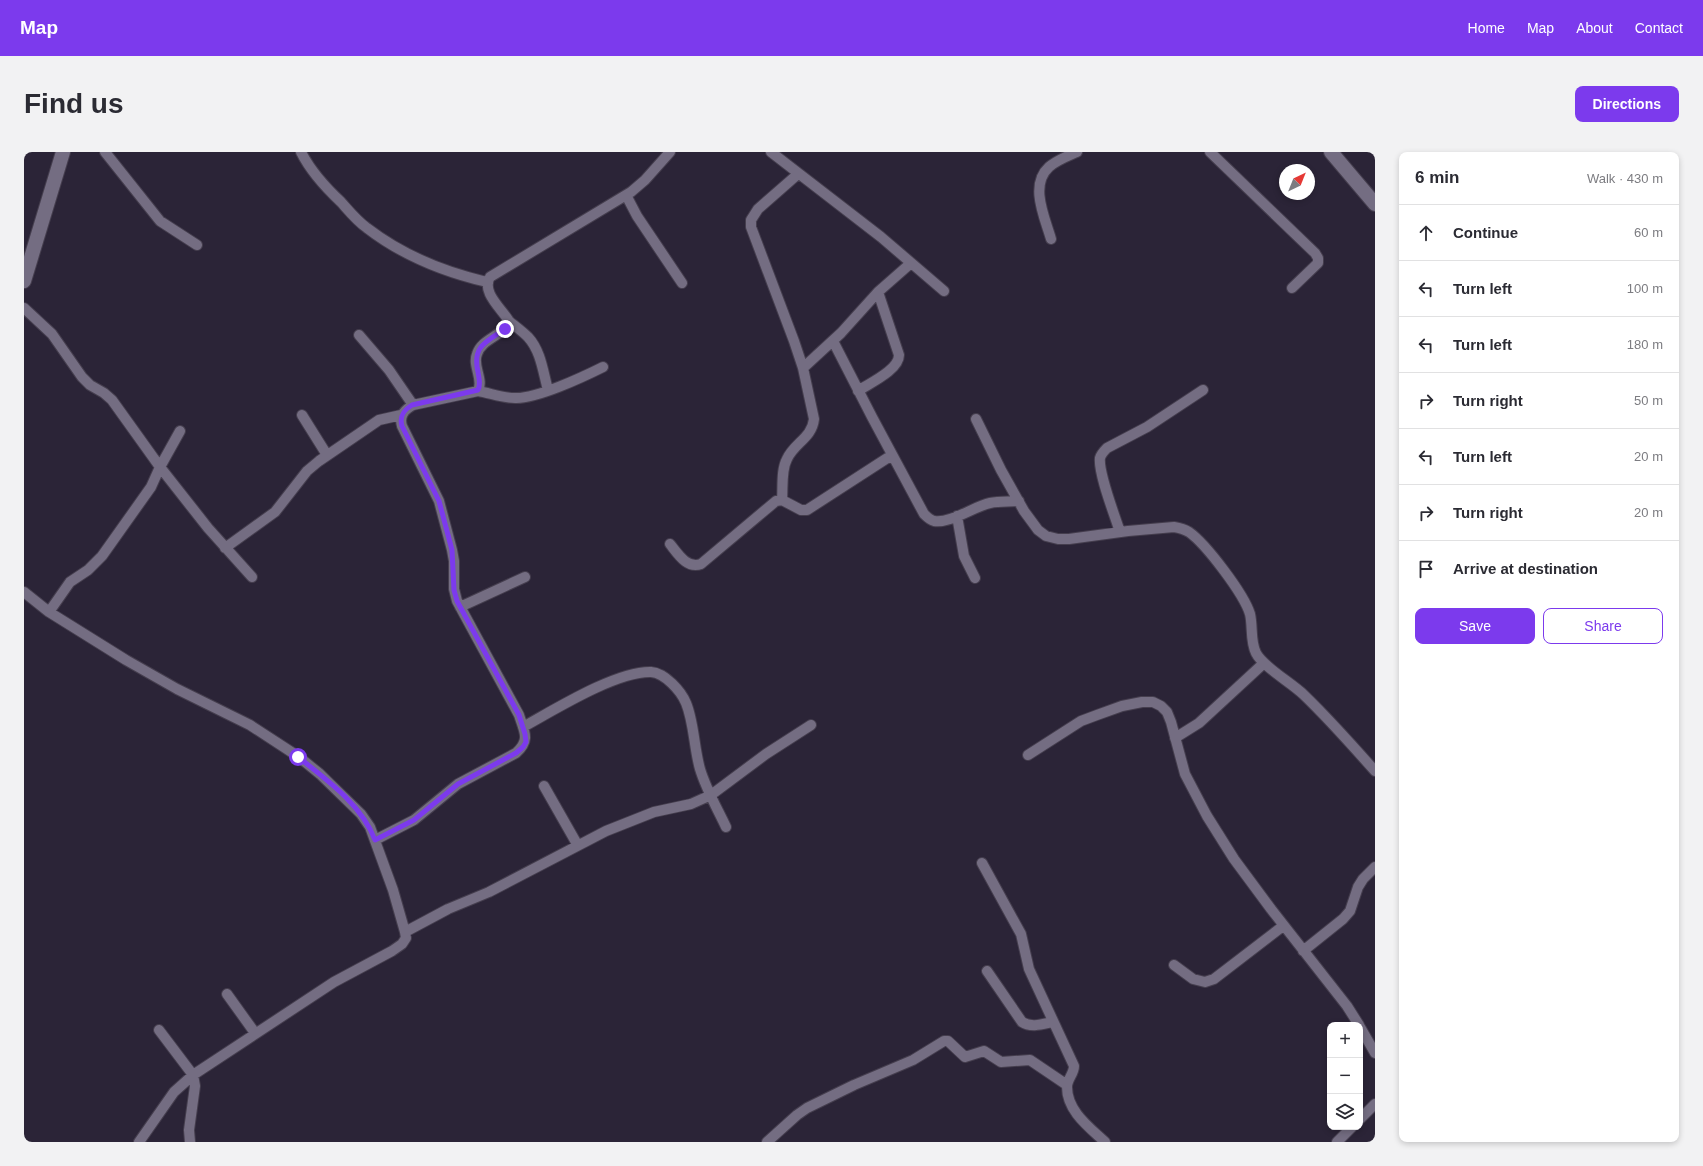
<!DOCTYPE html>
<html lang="en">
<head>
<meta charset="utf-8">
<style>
  :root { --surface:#fff; --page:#f2f2f3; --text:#2b2b33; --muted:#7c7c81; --line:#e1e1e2; --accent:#7c3aed }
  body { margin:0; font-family:Arial,sans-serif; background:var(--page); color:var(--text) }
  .controls { position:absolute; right:12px; bottom:12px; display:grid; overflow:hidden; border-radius:8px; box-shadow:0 2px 6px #0003 }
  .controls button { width:36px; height:36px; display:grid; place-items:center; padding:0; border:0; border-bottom:1px solid var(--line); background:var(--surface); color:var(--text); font:20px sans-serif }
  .compass { position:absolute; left:1255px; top:12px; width:36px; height:36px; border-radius:50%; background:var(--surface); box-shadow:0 2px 6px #0003; rotate:43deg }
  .stop { position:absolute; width:12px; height:12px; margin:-9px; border:3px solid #7c3aed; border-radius:50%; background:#fff }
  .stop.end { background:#7c3aed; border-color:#fff; box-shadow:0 1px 4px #0008 }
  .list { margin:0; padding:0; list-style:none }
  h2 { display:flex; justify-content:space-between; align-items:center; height:52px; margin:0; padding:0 16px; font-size:17px }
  h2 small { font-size:13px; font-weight:400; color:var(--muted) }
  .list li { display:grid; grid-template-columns:26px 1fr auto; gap:12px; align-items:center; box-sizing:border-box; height:56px; padding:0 16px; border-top:1px solid var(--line) }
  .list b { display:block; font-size:15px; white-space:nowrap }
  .list em { font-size:13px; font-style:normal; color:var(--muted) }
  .actions { display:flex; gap:8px; padding:12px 16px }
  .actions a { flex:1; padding:9px 0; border:1px solid var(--accent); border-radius:8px; text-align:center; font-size:14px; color:var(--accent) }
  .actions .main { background:var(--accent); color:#fff }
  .icon { flex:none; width:22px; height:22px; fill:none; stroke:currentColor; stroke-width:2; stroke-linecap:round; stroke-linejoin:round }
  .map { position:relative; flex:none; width:1351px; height:990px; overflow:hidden; border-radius:8px }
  header { display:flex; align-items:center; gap:24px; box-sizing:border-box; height:56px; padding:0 20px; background:var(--accent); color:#fff }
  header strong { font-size:19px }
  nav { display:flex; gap:22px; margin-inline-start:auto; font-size:14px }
  .intro { display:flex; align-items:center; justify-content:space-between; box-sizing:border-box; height:96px; padding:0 24px }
  h1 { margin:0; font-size:28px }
  .button { padding:10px 18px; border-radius:8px; background:var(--accent); color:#fff; font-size:14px; font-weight:700 }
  main { display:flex; gap:24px; padding:0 24px }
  aside { flex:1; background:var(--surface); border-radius:8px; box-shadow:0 2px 6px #0003 }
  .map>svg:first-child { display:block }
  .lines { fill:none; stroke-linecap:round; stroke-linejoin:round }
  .street-casing { stroke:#453e4e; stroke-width:12 }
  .secondary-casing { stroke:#453e4e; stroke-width:16 }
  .street { stroke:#746d82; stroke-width:10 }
  .secondary { stroke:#746d82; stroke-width:14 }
  .route { stroke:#7c3aed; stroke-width:5 }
</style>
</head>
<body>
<header>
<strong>Map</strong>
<nav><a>Home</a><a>Map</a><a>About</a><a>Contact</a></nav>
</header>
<div class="intro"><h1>Find us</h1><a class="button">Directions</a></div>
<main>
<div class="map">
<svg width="1351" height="990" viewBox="0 0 1351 990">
  <rect width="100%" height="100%" fill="#2b2437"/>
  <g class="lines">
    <defs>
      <path id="street" d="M81,0L136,69L173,93
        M277,0C287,20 301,35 317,50C325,59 333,69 343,76C378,103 420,120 463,130
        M747,0L857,85L920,139
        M1186,0L1291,101L1294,106V111L1268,136
        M602,43L613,64L658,131
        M1027,87C1021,66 1005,33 1025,15C1033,8 1044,4 1053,0
        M0,156L28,182L58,225L66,233L80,241L88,248L136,315L184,376L228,425
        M485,169C491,174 498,179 504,185C517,199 519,220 524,238
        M335,183L365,218L389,253
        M809,189L848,265L900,362C903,365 906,368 910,369C926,372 951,354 966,351C976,349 985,350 995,349
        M779,216L817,181L854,140L887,111
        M454,239C466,241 478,246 491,246C512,247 559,225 579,215
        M834,239C846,231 875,218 875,203L854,140
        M278,263L303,303
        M952,267L977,318L1000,359L1014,378L1022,384L1034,387H1045L1104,379L1150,375C1156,376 1160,377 1165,380C1182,392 1220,442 1226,462C1229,475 1226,489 1232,501C1239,515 1268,531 1280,543C1305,567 1328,593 1351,619
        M758,348C759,335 757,318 763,307C770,291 788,286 790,267L779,216L770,189L727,75V68L734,57L774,22
        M933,364L940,404L951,426
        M1096,380C1091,364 1074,321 1076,306C1077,302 1080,299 1083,296L1123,275L1179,238
        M646,392C654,402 663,417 677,412L752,349L758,348L777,358H783L868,303
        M201,396L251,360L283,319L295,309L355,268L377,263
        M0,440L25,460L102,508L153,537L226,573L275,605L296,622L337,662L346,675L369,738L381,780L382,786L378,792L368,799L310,830L169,923L150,940L115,990
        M436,455L501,425
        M25,460L46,430L64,418L78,404L127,335L136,315L156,279
        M499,575C530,558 592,519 627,520C641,521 657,539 662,551C670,570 670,596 676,617C682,637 693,656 702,675
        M1151,586L1175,571L1240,511
        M1004,603L1057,569L1073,563L1098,554L1118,550H1129L1137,554L1143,560L1147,570L1161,622L1183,664L1210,707L1247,757L1323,854L1335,873
        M520,634L553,692
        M351,688L390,668L434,632L492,601C507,588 500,579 495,563L433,449L430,437V409L428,398L415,349L378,274C375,264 380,258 389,253L454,239C460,227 448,214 453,202C458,186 480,184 485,169C477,156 457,140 466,125L607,40L621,28L646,0
        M958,711L997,782L1005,817L1050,914C1050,922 1043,927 1043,935C1043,959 1065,975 1081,990
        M381,780L424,757L465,740L582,679L630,660L667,652L687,643L742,602L787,573
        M1279,799L1319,767L1326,759L1334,735L1339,727L1351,715
        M1150,813L1169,827L1181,830L1190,827L1259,774
        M963,819L998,870C1007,876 1019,872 1029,870
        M203,842L231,881
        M1336,875L1351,901
        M135,878L169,923L171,934L165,978L166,990
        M1336,967L1351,952
        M743,990L773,963L783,956L830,933L889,908L920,889H924L941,905L960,899L977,910L1006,908L1043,933
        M1313,990L1328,975"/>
      <path id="secondary" d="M1307,0L1351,52
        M0,129L39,0"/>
    </defs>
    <use href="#street" class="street-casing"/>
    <use href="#secondary" class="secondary-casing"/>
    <use href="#street" class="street"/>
    <use href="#secondary" class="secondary"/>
  </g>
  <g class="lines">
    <path class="route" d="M274,605C303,628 338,653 351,688L390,668L434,632L492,601L499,595L502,590L501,582L495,563L433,449L430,438L428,398L415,349L378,274C375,264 380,258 388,253L454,238C457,232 455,227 454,220C448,194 462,190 481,177"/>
  </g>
</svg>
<div class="controls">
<button>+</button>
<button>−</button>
<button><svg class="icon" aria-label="layers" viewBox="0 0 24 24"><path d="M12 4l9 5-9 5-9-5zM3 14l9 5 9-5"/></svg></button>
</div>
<svg class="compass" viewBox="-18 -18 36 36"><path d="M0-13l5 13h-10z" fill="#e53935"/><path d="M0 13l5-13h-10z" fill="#7c7c81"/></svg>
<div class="stop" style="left:274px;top:605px"></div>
<div class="stop end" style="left:481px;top:177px"></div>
</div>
<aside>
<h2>6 min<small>Walk · 430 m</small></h2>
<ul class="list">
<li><svg class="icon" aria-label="ahead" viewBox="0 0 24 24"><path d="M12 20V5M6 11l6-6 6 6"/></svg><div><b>Continue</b></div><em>60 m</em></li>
<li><svg class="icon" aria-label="left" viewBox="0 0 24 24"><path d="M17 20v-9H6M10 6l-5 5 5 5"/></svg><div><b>Turn left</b></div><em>100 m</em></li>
<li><svg class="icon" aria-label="left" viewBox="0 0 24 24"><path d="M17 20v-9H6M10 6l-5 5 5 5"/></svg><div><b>Turn left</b></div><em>180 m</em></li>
<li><svg class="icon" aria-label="right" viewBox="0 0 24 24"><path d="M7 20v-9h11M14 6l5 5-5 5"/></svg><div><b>Turn right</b></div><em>50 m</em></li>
<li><svg class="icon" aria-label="left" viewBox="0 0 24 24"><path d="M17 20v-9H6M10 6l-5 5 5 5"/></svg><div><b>Turn left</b></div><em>20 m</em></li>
<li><svg class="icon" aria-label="right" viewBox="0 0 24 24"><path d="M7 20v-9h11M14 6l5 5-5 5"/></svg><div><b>Turn right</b></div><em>20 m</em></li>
<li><svg class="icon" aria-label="arrive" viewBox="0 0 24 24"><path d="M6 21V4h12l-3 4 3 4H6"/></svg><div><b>Arrive at destination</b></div></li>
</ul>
<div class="actions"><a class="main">Save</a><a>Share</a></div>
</aside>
</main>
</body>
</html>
